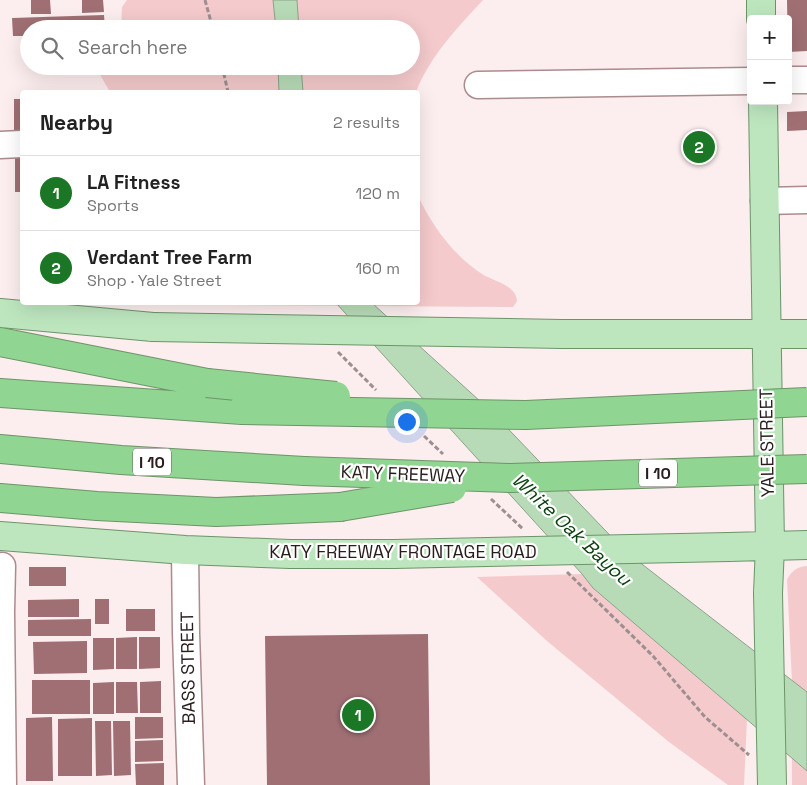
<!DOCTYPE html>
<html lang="en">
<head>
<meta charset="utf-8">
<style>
  :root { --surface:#fff; --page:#f2f2f2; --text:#222; --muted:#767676; --line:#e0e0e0; --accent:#1b7726 }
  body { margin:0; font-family:"Space Grotesk",sans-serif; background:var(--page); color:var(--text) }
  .controls { position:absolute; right:15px; top:15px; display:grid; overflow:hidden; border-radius:5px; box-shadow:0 5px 20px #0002 }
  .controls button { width:45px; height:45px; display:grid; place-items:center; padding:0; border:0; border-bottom:1px solid var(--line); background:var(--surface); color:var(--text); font:25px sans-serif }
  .you { position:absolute; left:406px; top:421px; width:18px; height:18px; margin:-12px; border:4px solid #fff; border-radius:50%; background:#1a73e8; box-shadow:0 0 0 8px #1a73e833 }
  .badge { display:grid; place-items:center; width:32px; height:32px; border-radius:50%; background:var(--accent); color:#fff; font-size:16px; font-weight:700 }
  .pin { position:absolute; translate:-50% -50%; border:2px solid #fff; box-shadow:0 1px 5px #0006 }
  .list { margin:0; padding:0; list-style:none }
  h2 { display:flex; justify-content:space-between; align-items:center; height:65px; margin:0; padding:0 20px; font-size:21px }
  h2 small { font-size:16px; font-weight:400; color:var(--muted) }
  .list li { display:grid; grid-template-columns:32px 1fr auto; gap:15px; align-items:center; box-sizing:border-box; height:75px; padding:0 20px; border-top:1px solid var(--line) }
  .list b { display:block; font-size:19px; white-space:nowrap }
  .list p { margin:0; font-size:16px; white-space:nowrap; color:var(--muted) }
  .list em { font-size:16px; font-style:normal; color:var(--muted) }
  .icon { flex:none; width:28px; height:28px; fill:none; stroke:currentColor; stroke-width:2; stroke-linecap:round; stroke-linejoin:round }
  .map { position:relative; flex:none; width:807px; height:785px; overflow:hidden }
  .search { position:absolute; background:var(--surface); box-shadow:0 5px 20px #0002; left:20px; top:20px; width:400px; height:55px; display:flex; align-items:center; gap:12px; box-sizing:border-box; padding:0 18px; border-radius:28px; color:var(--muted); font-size:19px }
  .panel { position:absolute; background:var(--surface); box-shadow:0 5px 20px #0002; left:20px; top:90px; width:400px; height:215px; border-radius:5px }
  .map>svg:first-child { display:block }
  .green { fill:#f4cacc }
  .water { fill:#b8dbb7; stroke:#8da289 }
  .building { fill:#9f6f73 }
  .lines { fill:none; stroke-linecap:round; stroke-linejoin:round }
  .minor-casing { stroke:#ac8b8d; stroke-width:29 }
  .major-casing { stroke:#6d9469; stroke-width:30 }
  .highway-casing { stroke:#6d9469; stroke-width:30 }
  .path { stroke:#9d8f90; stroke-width:3; stroke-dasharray:5 2.5; stroke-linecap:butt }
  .minor { stroke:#fff; stroke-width:26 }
  .major { stroke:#bde6be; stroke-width:28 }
  .highway { stroke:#91d592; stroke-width:28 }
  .major-bridge-casing { stroke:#6d9469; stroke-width:30; stroke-linecap:butt }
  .highway-bridge-casing { stroke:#6d9469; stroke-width:30; stroke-linecap:butt }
  .major-bridge { stroke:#bde6be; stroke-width:28 }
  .highway-bridge { stroke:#91d592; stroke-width:28 }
  .labels { text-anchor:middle; stroke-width:4.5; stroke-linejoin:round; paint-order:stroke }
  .shield { fill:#fff; stroke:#696061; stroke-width:1 }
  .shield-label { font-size:16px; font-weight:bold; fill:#291c1d }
  .street-label { font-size:18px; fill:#291c1d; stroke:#fff }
  .water-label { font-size:19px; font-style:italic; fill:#0d4012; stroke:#fff }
</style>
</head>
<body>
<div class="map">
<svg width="807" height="785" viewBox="0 0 807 785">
  <rect width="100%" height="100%" fill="#fcedee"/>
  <path class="green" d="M127,0H483C457,28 430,56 416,92H110L95,66H411V29H121L122,7Z
    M418,196C433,227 453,255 482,274C495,282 516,285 517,301L513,307L227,305L220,303L418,302Z
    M807,566V692L792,681L787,580C791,571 797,567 807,566Z
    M582,574L593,588L747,719L744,785H728L669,742L547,641L477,577Z
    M792,758L807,771V785H792Z"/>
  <path class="water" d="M273,0H297L299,29H276Z
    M278,66H301L303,92H279Z
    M336,303H372L492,412L625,551L807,692V771L593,588L582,574Z"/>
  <path class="building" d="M31,0H50L51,14H31Z
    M82,0H103L104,12L82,13Z
    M787,0H807V51L788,52Z
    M104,15L105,29H29V36H13L12,18Z
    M14,99H22V135H14Z
    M807,111V130L787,131V112Z
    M15,155H22V192H15Z
    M29,567H66V586H29Z
    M79,599V617H28V600Z
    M95,599H109V624H95Z
    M126,609H155V631H126Z
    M91,619V636H28V620Z
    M428,634L430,785H267L265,636Z
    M137,637V669H116V638Z
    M139,637H160V668L139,669Z
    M93,638H114V669L93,670Z
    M87,641V673L34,674L33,642Z
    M32,680H90V714H32Z
    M161,681V713H140V682Z
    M114,682V714H93V683Z
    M116,682H137L138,713H116Z
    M52,717L53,781H26V718Z
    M135,717H163V738L135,739Z
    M92,718V776H58V719Z
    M95,721H111L112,775L96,776Z
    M113,721H130L131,775L114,776Z
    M163,740V761L135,762V741Z
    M164,763V785H136L135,764Z"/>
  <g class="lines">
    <defs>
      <path id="minor" d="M788,80H807
        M478,85L751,81
        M0,145L22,144
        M764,201L807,200
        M185,550L186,633L191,785
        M2,566L1,612L3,785"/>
      <path id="major" d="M761,0V19
        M763,101L770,546L768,593
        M0,313L153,327
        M562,334H807
        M0,536L185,550L290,554H394
        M729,547L807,545"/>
      <path id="highway" d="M0,342L207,383
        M0,393L242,410
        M0,449L121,460L304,471
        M0,498L97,506L216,512L340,507"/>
    </defs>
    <use href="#minor" class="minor-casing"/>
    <use href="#major" class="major-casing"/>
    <use href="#highway" class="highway-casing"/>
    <path class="path" d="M205,0L213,29
      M222,66L228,92
      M338,352L376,390
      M424,436L443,454
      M491,499L523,529
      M567,572L653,656L705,717L749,755"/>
    <use href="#minor" class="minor"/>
    <use href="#major" class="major"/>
    <use href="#highway" class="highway"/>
    <defs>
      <path id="major-bridge" d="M153,327L562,334
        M394,554L729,547
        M768,593L772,785"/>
      <path id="highway-bridge" d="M207,383L336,396
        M242,410L526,415L807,402
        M304,471L510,478L807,469
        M340,507L452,488"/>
    </defs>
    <use href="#major-bridge" class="major-bridge-casing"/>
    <use href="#highway-bridge" class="highway-bridge-casing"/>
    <use href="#major-bridge" class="major-bridge"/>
    <use href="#highway-bridge" class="highway-bridge"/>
  </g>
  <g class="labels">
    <g class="shield">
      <rect x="133" y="448.5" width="38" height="27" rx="4"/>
      <rect x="639" y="459.5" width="38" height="27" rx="4"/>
    </g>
    <g class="shield-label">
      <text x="152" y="468">I 10</text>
      <text x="658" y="479">I 10</text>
    </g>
    <g class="street-label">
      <text transform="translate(767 443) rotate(-91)" y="6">YALE STREET</text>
      <text transform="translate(403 474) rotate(2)" y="6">KATY FREEWAY</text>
      <text x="403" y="558">KATY FREEWAY FRONTAGE ROAD</text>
      <text transform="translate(188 668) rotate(-91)" y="6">BASS STREET</text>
    </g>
    <g class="water-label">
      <text transform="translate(572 529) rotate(43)" y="7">White Oak Bayou</text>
    </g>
  </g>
</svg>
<div class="controls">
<button>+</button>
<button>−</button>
</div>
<div class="you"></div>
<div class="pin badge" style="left:358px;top:715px">1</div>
<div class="pin badge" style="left:699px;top:147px">2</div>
<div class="search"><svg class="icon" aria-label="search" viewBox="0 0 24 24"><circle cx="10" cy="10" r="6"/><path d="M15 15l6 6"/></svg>Search here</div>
<section class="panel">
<h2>Nearby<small>2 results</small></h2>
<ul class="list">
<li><span class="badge">1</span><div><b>LA Fitness</b><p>Sports</p></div><em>120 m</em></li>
<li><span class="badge">2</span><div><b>Verdant Tree Farm</b><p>Shop · Yale Street</p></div><em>160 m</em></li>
</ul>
</section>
</div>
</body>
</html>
